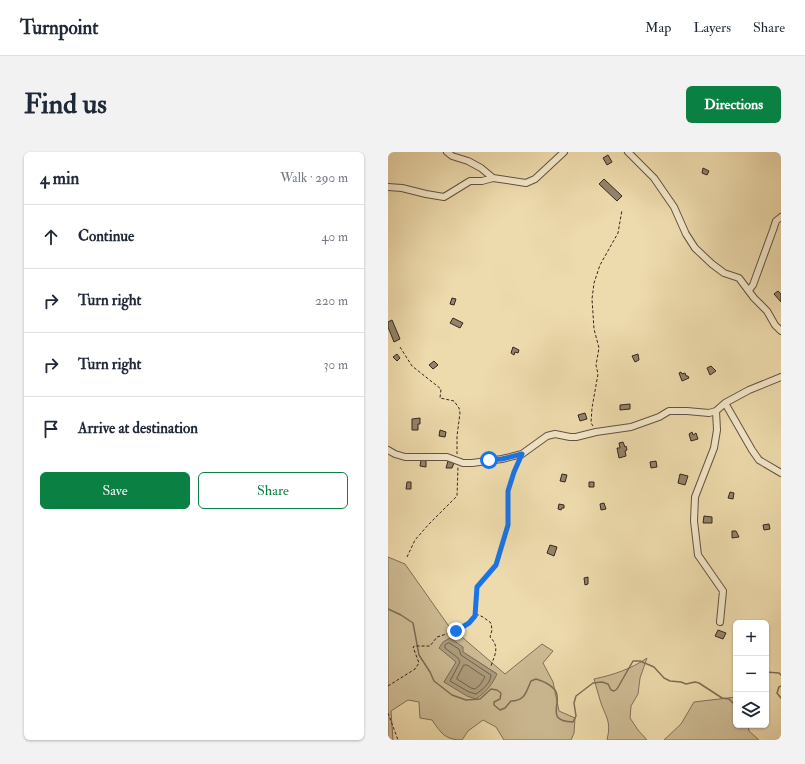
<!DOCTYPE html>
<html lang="en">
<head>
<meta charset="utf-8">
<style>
  :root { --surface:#fff; --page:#f2f2f3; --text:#1f2937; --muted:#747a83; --line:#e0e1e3; --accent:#0b8043 }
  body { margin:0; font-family:"IM FELL Double Pica",serif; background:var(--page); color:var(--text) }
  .controls { position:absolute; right:12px; bottom:12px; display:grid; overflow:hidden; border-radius:6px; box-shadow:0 1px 3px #0004 }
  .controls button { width:36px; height:36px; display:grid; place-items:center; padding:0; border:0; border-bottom:1px solid var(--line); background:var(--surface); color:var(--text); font:20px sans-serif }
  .stop { position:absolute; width:12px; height:12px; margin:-9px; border:3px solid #1a73e8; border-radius:50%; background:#fff }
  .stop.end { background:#1a73e8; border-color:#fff; box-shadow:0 1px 4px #0008 }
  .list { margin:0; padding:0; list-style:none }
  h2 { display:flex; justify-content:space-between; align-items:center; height:52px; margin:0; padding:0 16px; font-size:17px }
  h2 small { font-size:13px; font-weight:400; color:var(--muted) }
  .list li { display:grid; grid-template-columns:26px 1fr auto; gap:12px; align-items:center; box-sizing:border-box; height:64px; padding:0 16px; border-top:1px solid var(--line) }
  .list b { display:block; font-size:15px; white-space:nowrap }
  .list em { font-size:13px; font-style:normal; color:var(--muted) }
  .actions { display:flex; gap:8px; padding:12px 16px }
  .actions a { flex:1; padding:9px 0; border:1px solid var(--accent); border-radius:6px; text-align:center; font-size:14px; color:var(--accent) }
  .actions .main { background:var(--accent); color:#fff }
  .icon { flex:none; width:22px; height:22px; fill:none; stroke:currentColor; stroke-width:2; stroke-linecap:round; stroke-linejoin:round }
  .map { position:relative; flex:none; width:393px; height:588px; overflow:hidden; border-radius:6px }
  header { display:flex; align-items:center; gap:24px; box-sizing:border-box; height:56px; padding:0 20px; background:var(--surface); border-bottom:1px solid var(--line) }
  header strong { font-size:19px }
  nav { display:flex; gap:22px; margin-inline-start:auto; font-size:14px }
  .intro { display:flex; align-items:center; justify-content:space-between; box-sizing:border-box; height:96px; padding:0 24px }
  h1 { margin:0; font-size:28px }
  .button { padding:10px 18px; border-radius:6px; background:var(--accent); color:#fff; font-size:14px; font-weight:700 }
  main { display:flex; gap:24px; padding:0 24px }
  aside { flex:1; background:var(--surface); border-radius:6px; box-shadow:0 1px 3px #0004 }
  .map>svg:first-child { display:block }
  .green { fill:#cebc95; stroke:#80705a; fill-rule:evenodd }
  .water { fill:#ae9d7d; stroke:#7d6d57 }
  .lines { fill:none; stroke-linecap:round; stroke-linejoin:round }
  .shore { stroke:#70614e; stroke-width:1 }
  .stream { stroke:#7d6d57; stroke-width:1.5 }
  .building { fill:#948469; stroke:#33251f }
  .minor-casing { stroke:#625242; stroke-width:8 }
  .path { stroke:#33251f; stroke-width:1; stroke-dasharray:3 2; stroke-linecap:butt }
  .minor { stroke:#f4e8ca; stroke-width:6 }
  .route { stroke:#1a73e8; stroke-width:5 }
</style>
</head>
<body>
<header>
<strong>Turnpoint</strong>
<nav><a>Map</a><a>Layers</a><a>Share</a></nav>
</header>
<div class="intro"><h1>Find us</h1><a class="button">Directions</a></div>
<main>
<aside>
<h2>4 min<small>Walk · 290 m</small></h2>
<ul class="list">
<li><svg class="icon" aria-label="ahead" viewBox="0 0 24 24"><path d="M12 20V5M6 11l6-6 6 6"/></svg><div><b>Continue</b></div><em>40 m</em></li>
<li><svg class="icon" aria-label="right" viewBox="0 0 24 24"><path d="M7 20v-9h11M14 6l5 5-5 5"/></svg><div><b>Turn right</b></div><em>220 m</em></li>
<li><svg class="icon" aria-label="right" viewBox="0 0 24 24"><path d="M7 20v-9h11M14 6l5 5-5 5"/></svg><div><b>Turn right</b></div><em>30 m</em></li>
<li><svg class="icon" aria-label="arrive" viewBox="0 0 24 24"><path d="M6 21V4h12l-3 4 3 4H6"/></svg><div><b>Arrive at destination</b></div></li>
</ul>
<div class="actions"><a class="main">Save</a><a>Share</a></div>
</aside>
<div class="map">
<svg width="393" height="588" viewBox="0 0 393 588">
  <rect width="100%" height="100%" fill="#eedbad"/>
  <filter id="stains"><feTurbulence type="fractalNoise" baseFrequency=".005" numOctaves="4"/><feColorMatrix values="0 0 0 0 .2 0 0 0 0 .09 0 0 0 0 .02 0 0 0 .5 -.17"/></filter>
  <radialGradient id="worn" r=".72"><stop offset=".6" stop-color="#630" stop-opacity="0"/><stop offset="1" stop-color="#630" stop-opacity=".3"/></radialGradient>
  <path class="green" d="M0,405L17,412L60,473L117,522L154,492L165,499L155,511L165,530L171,559L187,566L186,581L183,588H116L108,575L95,568L80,579L74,588C57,588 53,581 44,568L32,566L31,550L20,548L3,559L5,588H0ZM75,500L109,522L56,530Z
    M259,506L252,526L250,542L243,554L242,566L250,578L259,588H219C224,568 217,565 212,548C210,541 208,534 206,527C225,523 243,517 259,506Z
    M348,545V573H360L361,579L371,588H276L293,572L306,550Z"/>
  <path class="water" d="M62,486L75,495V500L109,522C104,533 98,540 88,547L79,544L56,530L68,510L51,496L55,490Z"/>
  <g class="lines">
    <path class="shore" d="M61,491L71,497L73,503L103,523C102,532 95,537 88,542L81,540L62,529L72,510L70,506L57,496V493Z
      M76,513H79L97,525L92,533L87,537L83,536L69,527Z"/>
    <path class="stream" d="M0,457L13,463L25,471L31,503L42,520L46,529L64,543L78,548L92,547L103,537L109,538L113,541L112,547L106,550V553L112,558L117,556L123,549C137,549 138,540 143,529L148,527C155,529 162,532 167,538C176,550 155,569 185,570L188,564L186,551L188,544L205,531L214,530L220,532L223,538L226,539L229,537L245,509H252L266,515L276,526L282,529L293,530L298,532L307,530L311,531L334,546L341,547L346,552H348
      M378,520L391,521L393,523
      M393,534L391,535L389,541L393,546"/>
  </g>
  <path class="building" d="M220,3L224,10L219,13L215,6Z
    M315,16L321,19L319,23L314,21Z
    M216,27L234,44L229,49L211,32Z
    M390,139L393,142V150L386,142Z
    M64,146L68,147L66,153L62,152Z
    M65,166L75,171L72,176L62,171Z
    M4,168L12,187L6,190L0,175V170Z
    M125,195L131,198L130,201L127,200L126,203L123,201Z
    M9,202L12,206L9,209L5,205Z
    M250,202L251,208L247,210L244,204Z
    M46,209L50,213L45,217L41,213Z
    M323,214L328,219L322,223L319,216Z
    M293,220L294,222L297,221L298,224H300L301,226L294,229L291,221Z
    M242,252V257L232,258V253Z
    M197,261L199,267L192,269L190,263Z
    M32,266V272H30V278H24V267Z
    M52,278L58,280L57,285L51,284Z
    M304,280L305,283L308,281L310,287L303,289L301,282Z
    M235,290L237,295L238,294L239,298L237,299L238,304L231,306L229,296H232L231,291Z
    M33,308H38V315L32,314Z
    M60,309L66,311L64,316H58Z
    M268,309L269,315L263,316L262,310Z
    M174,322L179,323L177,330L172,329Z
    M292,322L300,324L297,333L290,331Z
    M19,330H23V337H18Z
    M201,330H206V335H201Z
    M342,340L346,341L345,347L340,346Z
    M216,351L218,357L213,358L212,352Z
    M171,352L176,353V356H174L173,358L170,357Z
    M316,364L324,365V371H315Z
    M381,372L382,377L376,378L375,373Z
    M344,379H348L351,385L344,386Z
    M162,393L169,395L166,404L159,401Z
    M200,425V432L197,433L196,426Z
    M330,478L338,481L335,487L327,484Z"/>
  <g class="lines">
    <defs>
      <path id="minor" d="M59,0L64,4L80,9L93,16L105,26L138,31L147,27L176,0
        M240,0L266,26L286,55L298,82L307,96L324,112L336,121L351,126L366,146L379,159L387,173L393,179
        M0,35L14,36L38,42L56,45L82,29H94L105,26
        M361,138L365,133L385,78L388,69L393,65
        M337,251L364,298L371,308L393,321
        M328,259L329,278L326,296L307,345L306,369L310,403L335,439L332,470
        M0,298L7,302L17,305H59L75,311H84L114,307L134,302L159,284L167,282L182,285H188L208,280L243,275L271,265L281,259H299L321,261L328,259L337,251L361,238L393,225"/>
    </defs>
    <use href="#minor" class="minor-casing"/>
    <path class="path" d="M12,195L24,214L53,237L52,246L66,249L71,256L72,261L69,284V302
      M205,274L203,271L204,256L210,222L208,213L211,196L206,177L204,147L206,131L212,113L230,81L234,58
      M19,405L27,388L41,372L69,344L70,315
      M88,462L95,465L103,471L104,478L102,485C112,495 107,502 103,514
      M0,534L27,517L31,511L25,495L27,494H42L49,485L68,479L81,471L87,464L89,435L108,413L120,373V339L126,320L131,308
      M0,561L10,588"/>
    <use href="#minor" class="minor"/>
  </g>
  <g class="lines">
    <path class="route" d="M68,479L81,471L87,464L89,435L108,413L120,373V339L126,320L134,302L114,307L101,308"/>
  </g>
  <rect width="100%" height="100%" filter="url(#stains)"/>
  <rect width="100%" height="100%" fill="url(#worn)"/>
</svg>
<div class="controls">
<button>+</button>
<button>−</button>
<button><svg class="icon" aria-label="layers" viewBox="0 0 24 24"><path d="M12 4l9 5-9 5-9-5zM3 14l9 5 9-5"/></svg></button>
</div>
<div class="stop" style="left:101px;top:308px"></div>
<div class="stop end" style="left:68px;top:479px"></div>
</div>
</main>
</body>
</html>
